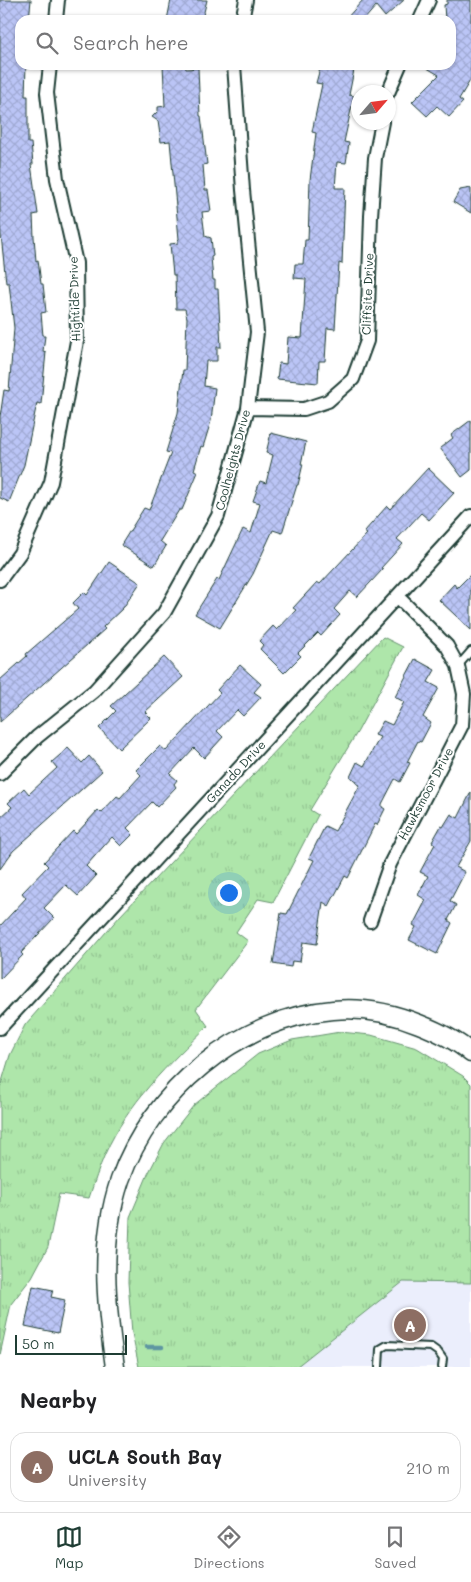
<!DOCTYPE html>
<html lang="en">
<head>
<meta charset="utf-8">
<style>
  :root { --surface:#fff; --page:#f2f2f2; --text:#202124; --muted:#757577; --line:#e0e0e0; --accent:#1f3d34 }
  body { margin:0; font-family:Mali,sans-serif; background:var(--page); color:var(--text) }
  .compass { position:absolute; left:351px; top:85px; width:45px; height:45px; border-radius:50%; background:var(--surface); box-shadow:0 1px 4px #0004; rotate:62deg }
  .scale { position:absolute; left:15px; bottom:12px; width:112px; box-sizing:border-box; padding-left:5px; border:2px solid #1f3d34; border-top:0; font-size:14px; line-height:18px; white-space:nowrap; color:#1f3d34; -webkit-text-stroke:4px #fff; paint-order:stroke }
  .you { position:absolute; left:228px; top:892px; width:18px; height:18px; margin:-12px; border:4px solid #fff; border-radius:50%; background:#1a73e8; box-shadow:0 0 0 8px #1a73e833 }
  .badge { display:grid; place-items:center; width:32px; height:32px; border-radius:50%; background:var(--accent); color:#fff; font-size:16px; font-weight:700 }
  .pin { position:absolute; translate:-50% -50%; border:2px solid #fff; box-shadow:0 1px 5px #0006 }
  .list { margin:0; padding:0; list-style:none }
  h2 { display:flex; justify-content:space-between; align-items:center; height:65px; margin:0; padding:0 20px; font-size:21px }
  h2 small { font-size:16px; font-weight:400; color:var(--muted) }
  .list li { display:grid; grid-template-columns:32px 1fr auto; gap:15px; align-items:center; box-sizing:border-box; height:70px; margin:0 10px 10px; padding:0 10px; border:1px solid var(--line); border-radius:15px }
  .list b { display:block; font-size:19px; white-space:nowrap }
  .list p { margin:0; font-size:16px; white-space:nowrap; color:var(--muted) }
  .list em { font-size:16px; font-style:normal; color:var(--muted) }
  .icon { flex:none; width:28px; height:28px; fill:none; stroke:currentColor; stroke-width:2; stroke-linecap:round; stroke-linejoin:round }
  .map { position:relative; flex:none; width:471px; height:1367px; overflow:hidden }
  .search { position:absolute; background:var(--surface); box-shadow:0 1px 4px #0004; left:15px; right:15px; top:15px; height:55px; display:flex; align-items:center; gap:12px; box-sizing:border-box; padding:0 18px; border-radius:15px; color:var(--muted); font-size:19px }
  .sheet { height:145px; background:var(--surface) }
  nav { display:flex; justify-content:space-around; align-items:center; box-sizing:border-box; height:70px; border-top:1px solid var(--line); background:var(--surface); font-size:14px; color:var(--muted) }
  nav a { display:grid; justify-items:center; gap:2px }
  nav .on { color:var(--accent) }
  .map>svg:first-child { display:block }
  .built { fill:#ebeefc }
  .grass { fill:url(#grass-tufts); stroke:#66926f }
  .lines { fill:none; stroke-linecap:round; stroke-linejoin:round }
  .stream { stroke:#5f97a1; stroke-width:4.5 }
  .building { fill:url(#building-cross-hatch); stroke:#1f3d34 }
  .lane-casing { stroke:#1f3d34; stroke-width:10 }
  .street-casing { stroke:#1f3d34; stroke-width:16 }
  .secondary-casing { stroke:#1f3d34; stroke-width:21 }
  .lane { stroke:#fff; stroke-width:6 }
  .street { stroke:#fff; stroke-width:12 }
  .secondary { stroke:#fff; stroke-width:18 }
  .labels { text-anchor:middle; stroke-width:4; stroke-linejoin:round; paint-order:stroke }
  .street-label { font-size:12px; fill:#1f3d34; stroke:#fff }
</style>
</head>
<body>
<div class="map">
<svg width="471" height="1367" viewBox="0 0 471 1367">
  <defs>
    <pattern id="grass-tufts" width="24" height="20" patternUnits="userSpaceOnUse" patternTransform="scale(1.25)"><rect width="24" height="20" fill="#aee6aa"/><path d="M3 7l-1-3M5 7V3M7 7l1-3M15 17l-1-3M17 17v-4M19 17l1-3" fill="none" stroke="#95c693"/></pattern>
    <pattern id="building-cross-hatch" width="8" height="8" patternUnits="userSpaceOnUse" patternTransform="scale(1.25)"><rect width="8" height="8" fill="#bbc5f6"/><path d="M0 0l8 8M0 8l8-8" fill="none" stroke="#a0aad4"/></pattern>
  </defs>
  <rect width="100%" height="100%" fill="#fff"/>
  <filter id="ink" filterUnits="userSpaceOnUse"><feTurbulence type="fractalNoise" baseFrequency=".02" numOctaves="2"/><feDisplacementMap in="SourceGraphic" scale="10" xChannelSelector="R" yChannelSelector="G"/><feConvolveMatrix kernelMatrix="1 2 1 2 8 2 1 2 1" color-interpolation-filters="sRGB"/></filter>
  <g filter="url(#ink)">
    <path class="built" d="M403,1282L471,1283V1367H296Z"/>
    <path class="grass" d="M383,637L403,647L358,731L310,810L318,815L273,902L258,899L236,932L248,941L196,1009L208,1026C168,1064 128,1103 105,1154C99,1168 94,1183 89,1198L59,1194L48,1247L32,1277L11,1304L0,1355V1088L10,1055L25,1025L120,916Z
      M340,1032L371,1035L417,1048L463,1076L471,1084V1283L403,1282L296,1367H139L132,1333L128,1282L130,1217L148,1174L164,1143L194,1105L258,1054L292,1040Z"/>
    <g class="lines">
      <path class="stream" d="M147,1347H162"/>
    </g>
    <path class="building" d="M0,0H31L29,20H20V65H26L25,96H28V143H31L33,164H31L38,214L33,215L34,237L36,261L38,260L41,284H43L46,312L41,313L43,336H45L43,351L46,352L41,404L37,403L24,465L9,502L0,498V417L4,390L9,391L14,328L9,283H6L0,225Z
      M171,0H207L202,20H167Z
      M363,0H404L385,17L376,6L364,20H345Z
      M447,0H471V79L459,99L463,102L449,117L437,106L427,116L412,102L439,75L422,65H451V20H445L444,5L447,4Z
      M163,65H185L186,69L198,68L200,116H201L207,164L203,165L205,190H208L211,211L202,212L205,236L211,238L213,256L211,257L213,280H215V289H218L221,347H217V361H206L204,386L215,388L211,421L203,447L201,446L194,470L198,472L182,510H179L160,541L166,546L154,566L121,545L144,508L149,510L171,453L166,452L178,413L183,370H185L187,318L185,309H176L175,275H173L170,244L178,243V240L179,239L170,141L161,142L158,121L152,117L158,111V107L165,106Z
      M321,65H355L349,95L354,96L344,142L349,143L346,163L337,162L335,188H345L342,264L339,263L335,329L327,328L325,361H319L318,383L277,379L279,363L286,364L288,337L302,338L306,279L294,278L295,264H303L305,240H308L310,180L316,133L312,132L322,84L316,83Z
      M471,188V213L453,202L460,190Z
      M471,420V470L462,477L440,448L453,438L451,435Z
      M271,433L306,442L301,464H303L298,485H297L282,533L273,530L253,574L220,628L195,614L217,579L219,580L243,529L251,533L260,503L253,501L260,481L266,483L273,455L266,453Z
      M428,468L454,493L429,520L421,513L397,539L403,544L381,568L383,569L357,597L350,591L334,609L340,615L321,636L318,633L298,653L301,656L284,673L260,649L263,645L259,641L273,626L277,630L296,610L293,608L317,582L320,584L367,534L364,532L387,506L390,509Z
      M109,562L140,583L123,608L103,627L105,629L0,722V680L27,656L26,654L78,609L73,603L84,592L87,595Z
      M471,574V630L439,600L454,584L457,588Z
      M164,657L183,677L145,712L151,718L119,749L99,728L116,711L111,706Z
      M415,659L435,670L428,682L439,688L423,717L431,723L421,742L418,741L407,762L410,763L400,782L395,779L382,804V807L385,809L377,825L375,824L348,878L345,876L329,906L323,902L317,944L303,942L300,962L292,961L291,967L273,964L281,913L287,914L314,860L309,858L325,826L335,831L360,785L356,783L357,781L350,777L357,762L364,766L380,737L375,735L383,721L392,725L404,702L395,697Z
      M240,665L261,684L254,692L261,697L243,716L237,710L217,731L223,737L204,758L194,748L170,774L177,780L174,784L176,787L157,807L152,802L127,828L133,834L121,846L112,837L86,866L96,876L78,896L66,885L44,908L54,918L21,953L23,955L0,979V926L26,898L22,893L48,866L44,862L73,831L76,834L98,810L101,813L117,796L120,798L141,775L136,770L160,746L166,751L220,693L217,690Z
      M68,748L82,763L89,756L102,771L13,851L0,869V818L12,807L8,803L24,788L29,794L57,768L52,762Z
      M471,792V841L456,867L465,872L450,901L456,905L448,920L452,923L437,954L409,940L416,927L413,925L426,900L418,895L428,876L420,872L435,844L432,842L441,826L443,827L451,814L458,818Z
      M33,1286L53,1290L51,1297L65,1300L58,1333L25,1326Z"/>
    <g class="lines">
      <defs>
        <path id="lane" d="M458,666L471,651
          M379,1367L380,1349L387,1345L431,1347L438,1352L443,1359L442,1367"/>
        <path id="street" d="M56,20L58,0
          M242,20L246,0
          M420,20L429,0
          M388,93L400,65
          M248,408L304,409L328,401L353,379L367,341L371,216L375,158L382,122
          M0,580L20,553L51,482L77,341L76,263L57,179L47,93L50,65
          M0,774L37,737L94,691L164,613L218,516L248,408L257,332L243,190L234,65
          M370,921L390,864L462,725L464,694L458,666L447,646L398,597
          M0,1028L471,516"/>
        <path id="secondary" d="M115,1367C106,1304 99,1242 120,1180C151,1092 238,1018 333,1010C362,1007 392,1013 419,1024C437,1031 456,1040 471,1053"/>
      </defs>
      <use href="#lane" class="lane-casing"/>
      <use href="#street" class="street-casing"/>
      <use href="#secondary" class="secondary-casing"/>
      <use href="#lane" class="lane"/>
      <use href="#street" class="street"/>
      <use href="#secondary" class="secondary"/>
    </g>
  </g>
  <g class="labels">
    <g class="street-label">
      <text transform="translate(368 294) rotate(-88)" y="4">Cliffsite Drive</text>
      <text transform="translate(75 299) rotate(-92)" y="4">Hightide Drive</text>
      <text transform="translate(233 460) rotate(-75)" y="4">Coolheights Drive</text>
      <text transform="translate(236 772) rotate(-47)" y="4">Ganado Drive</text>
      <text transform="translate(426 794) rotate(-62)" y="4">Hawksmoor Drive</text>
    </g>
  </g>
</svg>
<svg class="compass" viewBox="-18 -18 36 36"><path d="M0-13l5 13h-10z" fill="#e53935"/><path d="M0 13l5-13h-10z" fill="#757577"/></svg>
<div class="scale">50 m</div>
<div class="you"></div>
<div class="pin badge" style="left:410px;top:1325px;background:#8d6e63">A</div>
<div class="search"><svg class="icon" aria-label="search" viewBox="0 0 24 24"><circle cx="10" cy="10" r="6"/><path d="M15 15l6 6"/></svg>Search here</div>
</div>
<section class="sheet">
<h2>Nearby<small></small></h2>
<ul class="list">
<li><span class="badge" style="background:#8d6e63">A</span><div><b>UCLA South Bay</b><p>University</p></div><em>210 m</em></li>
</ul>
</section>
<nav>
<a class="on"><svg class="icon" aria-label="map" viewBox="0 0 24 24"><path d="M3 6l6-2 6 2 6-2v14l-6 2-6-2-6 2zM9 4v14M15 6v14"/></svg>Map</a>
<a><svg class="icon" aria-label="directions" viewBox="0 0 24 24"><path d="M12 3l9 9-9 9-9-9zM9 14v-3h6M13 9l2 2-2 2"/></svg>Directions</a>
<a><svg class="icon" aria-label="saved" viewBox="0 0 24 24"><path d="M7 4h10v16l-5-4-5 4z"/></svg>Saved</a>
</nav>
</body>
</html>
